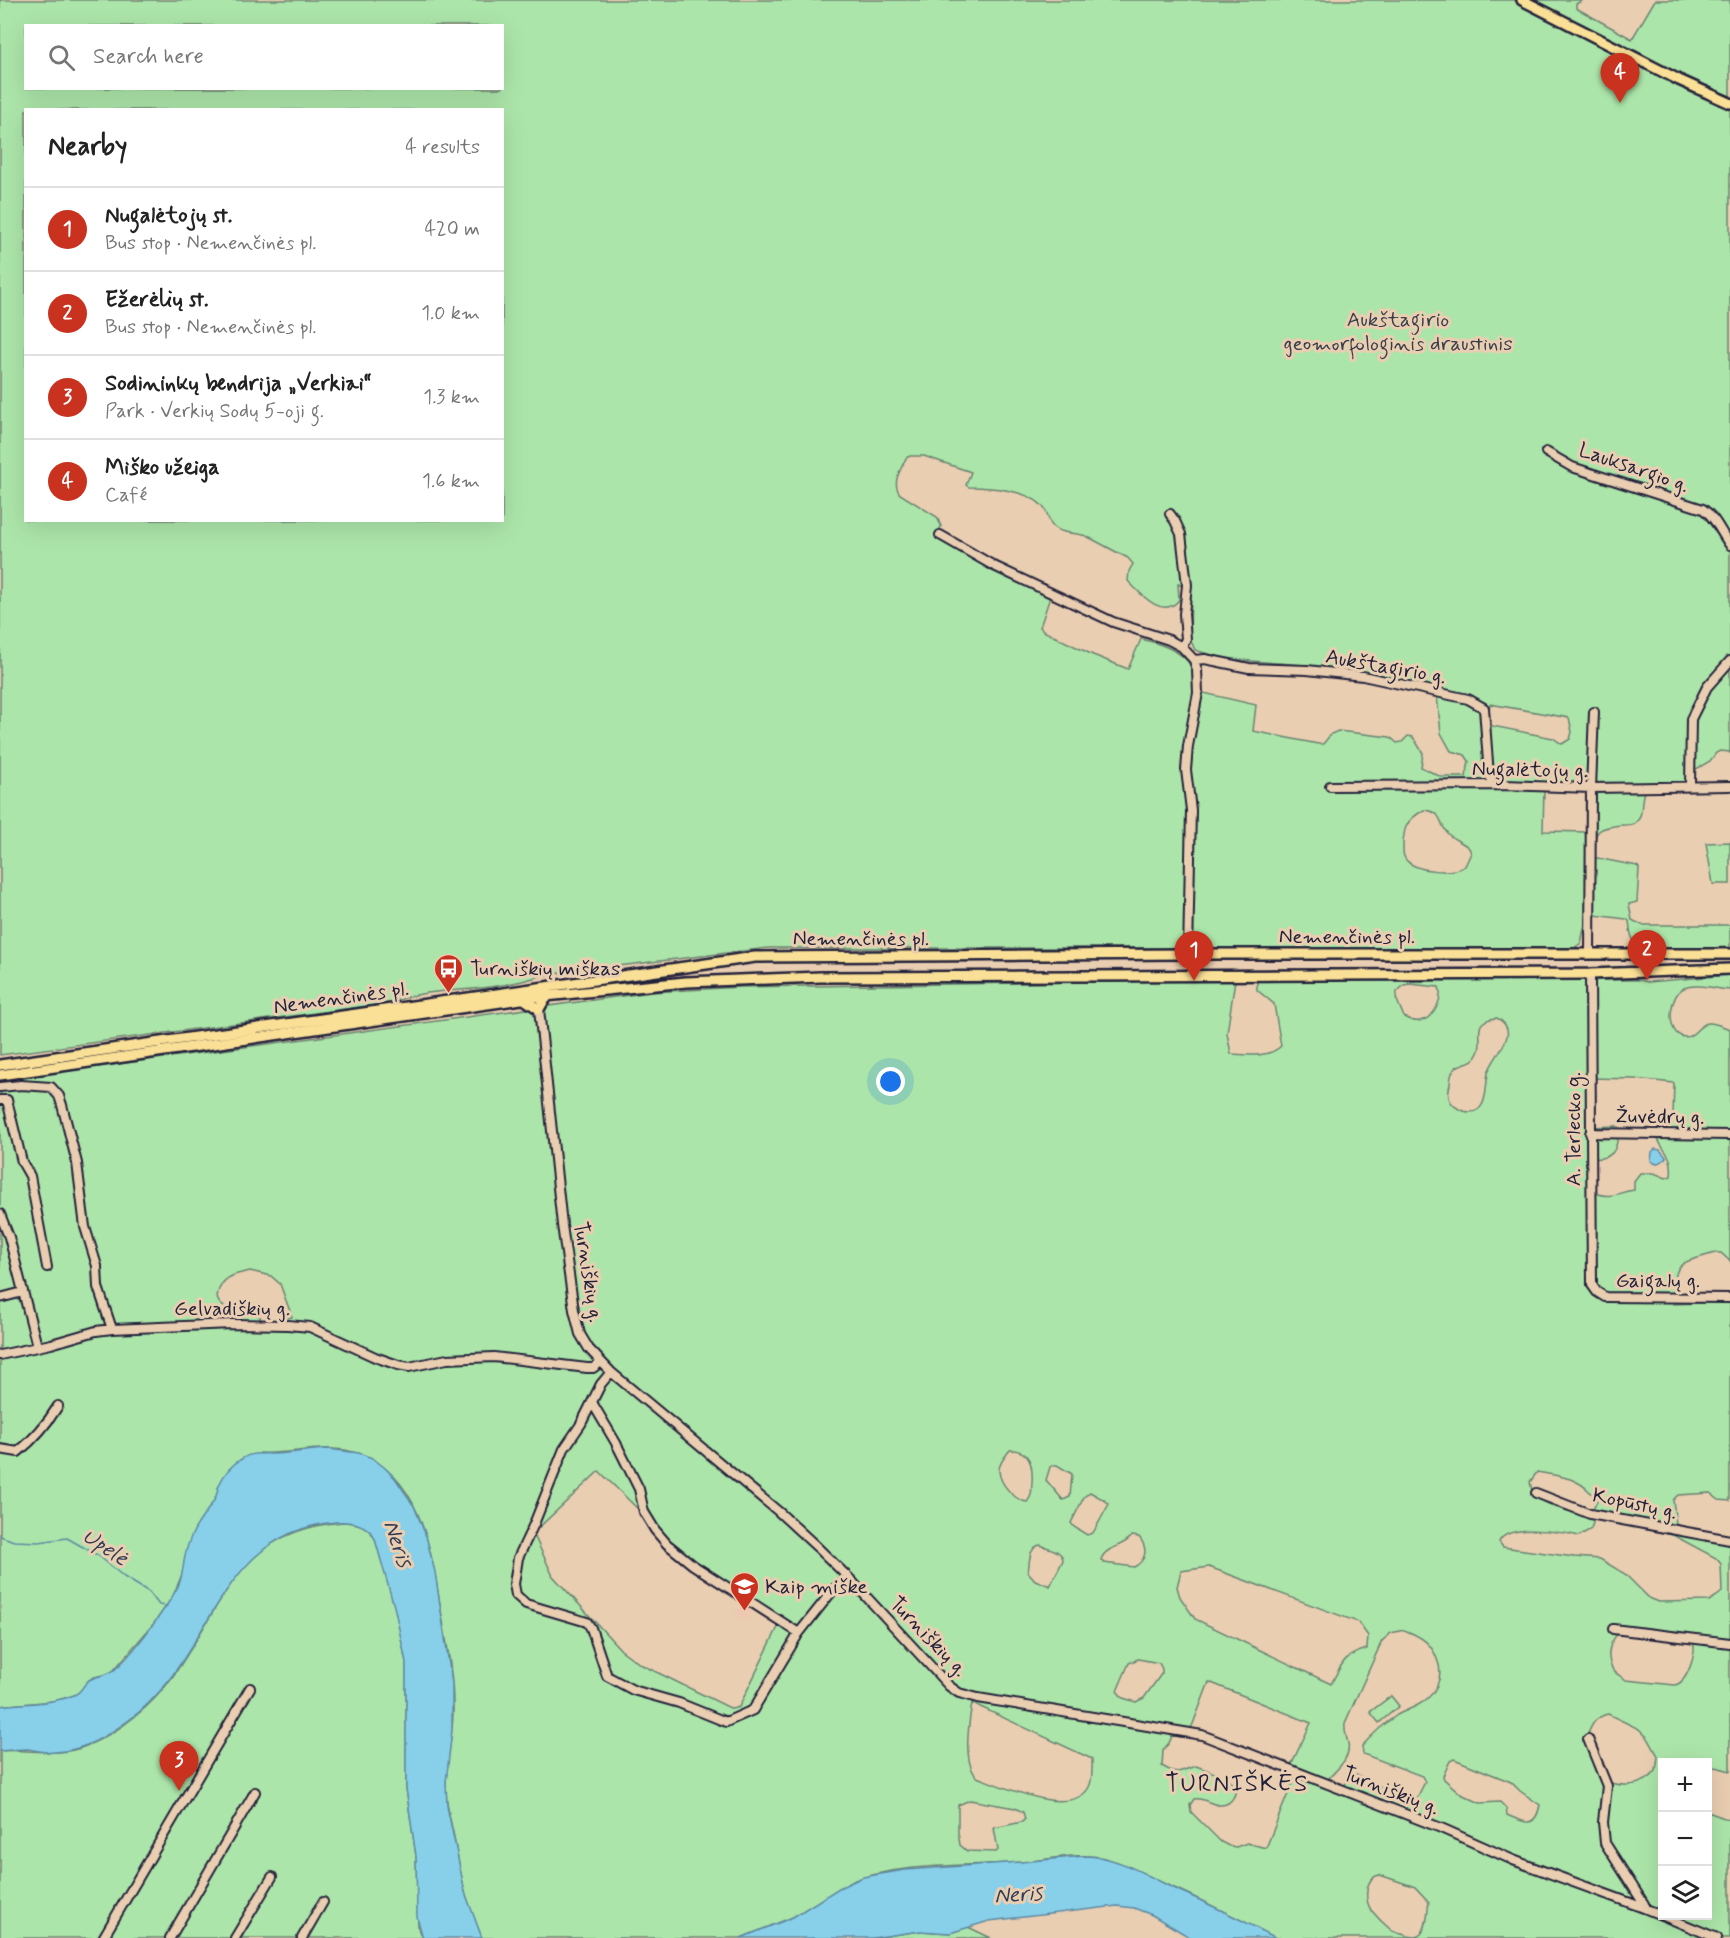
<!DOCTYPE html>
<html lang="en">
<head>
<meta charset="utf-8">
<style>
  :root { --surface:#fff; --page:#f2f2f2; --text:#222; --muted:#767676; --line:#e0e0e0; --accent:#c8321e }
  body { margin:0; font-family:Mynerve,sans-serif; background:var(--page); color:var(--text) }
  .controls { position:absolute; right:18px; bottom:18px; display:grid; overflow:hidden; border-radius:0px; box-shadow:0 6px 24px #0002 }
  .controls button { width:54px; height:54px; display:grid; place-items:center; padding:0; border:0; border-bottom:2px solid var(--line); background:var(--surface); color:var(--text); font:30px sans-serif }
  .you { position:absolute; left:891px; top:1082px; width:21px; height:21px; margin:-15px; border:4px solid #fff; border-radius:50%; background:#1a73e8; box-shadow:0 0 0 9px #1a73e833 }
  .badge { display:grid; place-items:center; width:39px; height:39px; border-radius:50%; background:var(--accent); color:#fff; font-size:20px; font-weight:700 }
  .pin { position:absolute; translate:-50% -50px; filter:drop-shadow(0 2px 3px #0008) }
  .pin::after { content:''; position:absolute; top:32px; width:21px; height:18px; background:inherit; clip-path:polygon(0 0,100% 0,50% 100%) }
  .list { margin:0; padding:0; list-style:none }
  h2 { display:flex; justify-content:space-between; align-items:center; height:78px; margin:0; padding:0 24px; font-size:26px }
  h2 small { font-size:20px; font-weight:400; color:var(--muted) }
  .list li { display:grid; grid-template-columns:39px 1fr auto; gap:18px; align-items:center; box-sizing:border-box; height:84px; padding:0 24px; border-top:2px solid var(--line) }
  .list b { display:block; font-size:22px; white-space:nowrap }
  .list p { margin:0; font-size:20px; white-space:nowrap; color:var(--muted) }
  .list em { font-size:20px; font-style:normal; color:var(--muted) }
  .icon { flex:none; width:33px; height:33px; fill:none; stroke:currentColor; stroke-width:2; stroke-linecap:round; stroke-linejoin:round }
  .map { position:relative; flex:none; width:1730px; height:1938px; overflow:hidden }
  .search { position:absolute; background:var(--surface); box-shadow:0 6px 24px #0002; left:24px; top:24px; width:480px; height:66px; display:flex; align-items:center; gap:15px; box-sizing:border-box; padding:0 21px; border-radius:0px; color:var(--muted); font-size:22px }
  .panel { position:absolute; background:var(--surface); box-shadow:0 6px 24px #0002; left:24px; top:108px; width:480px; height:414px; border-radius:0px }
  .map>svg:first-child { display:block }
  .built { fill:#eec8b2 }
  .green { fill:#ace5a9; stroke:#678472; stroke-width:1.5; fill-rule:evenodd }
  .water { fill:#88d0e9; stroke:#5f8aa3; stroke-width:1.5 }
  .lines { fill:none; stroke-linecap:round; stroke-linejoin:round }
  .stream { stroke:#5f8aa3; stroke-width:1.5 }
  .minor-casing { stroke:#22223b; stroke-width:12 }
  .major-casing { stroke:#22223b; stroke-width:14 }
  .minor { stroke:#eaceb1; stroke-width:8 }
  .major { stroke:#fadf96; stroke-width:9 }
  .labels { text-anchor:middle; stroke-width:6; stroke-linejoin:round; paint-order:stroke }
  .park-label { font-size:21px; fill:#373f4c; stroke:#eaceb1 }
  .street-label { font-size:21px; fill:#22223b; stroke:#eaceb1 }
  .poi-label { font-size:21px; fill:#22223b; stroke:#eaceb1; text-anchor:start }
  .water-label { font-size:22px; font-style:italic; fill:#313c55; stroke:#eaceb1 }
  .quarter-label { font-size:24px; letter-spacing:1.5px; fill:#22223b; stroke:#eaceb1 }
</style>
</head>
<body>
<div class="map">
<svg width="1730" height="1938" viewBox="0 0 1730 1938">
  <rect width="100%" height="100%" fill="#eaceb1"/>
  <filter id="ink" filterUnits="userSpaceOnUse"><feTurbulence type="fractalNoise" baseFrequency=".0167" numOctaves="2"/><feDisplacementMap in="SourceGraphic" scale="12" xChannelSelector="R" yChannelSelector="G"/><feConvolveMatrix kernelMatrix="1 2 1 2 8 2 1 2 1" color-interpolation-filters="sRGB"/></filter>
  <g filter="url(#ink)">
    <path class="built" d="M743,1600L754,1607L746,1620L735,1614Z"/>
    <path class="green" d="M0,0H1514L1686,88L1730,106V754V752L1720,751L1716,753L1710,761L1696,769L1683,784C1674,783 1663,781 1655,783C1634,788 1648,814 1635,823C1632,825 1626,825 1622,825C1594,828 1596,830 1592,857L1637,866L1639,868L1637,902L1629,904L1632,920L1642,925H1730V947C1711,948 1644,953 1633,939C1630,935 1630,927 1629,921L1626,919L1587,914L1581,943L1574,948H768L543,975C517,984 487,988 459,990C435,992 413,993 390,1003L0,1055ZM26,26H502V88H26ZM26,110H502V520H26ZM910,456H924L971,472L966,485L969,487C991,487 1030,490 1044,508C1050,515 1047,526 1058,530C1067,534 1077,533 1086,536C1100,543 1114,551 1128,558L1133,564L1129,571L1128,581C1141,594 1162,620 1179,600L1178,584L1191,590L1190,639L1195,650C1234,663 1264,661 1304,665C1347,670 1389,677 1431,686L1437,696L1441,733L1451,751L1465,755L1469,761L1466,777H1441L1421,767L1423,753L1413,737L1408,736L1402,742L1397,743L1390,737L1338,731L1331,734L1323,744H1318L1253,731L1256,705L1195,691C1194,684 1195,677 1193,671C1187,651 1158,643 1141,639L1128,669L1093,655L1045,632L1040,627L1050,597L982,563L938,535L941,526L937,517L900,494C891,482 901,470 906,458ZM1490,704L1569,718L1572,732L1570,739L1562,744L1553,738L1487,725ZM1544,788L1585,790L1588,794L1587,832L1543,831ZM1424,810C1444,812 1438,823 1448,834C1454,840 1463,842 1469,848L1471,853L1465,866C1453,874 1418,872 1407,861C1403,857 1403,853 1403,848C1403,828 1406,820 1424,810Z
      M1532,0H1583L1576,4V8L1632,39L1655,0H1730V96C1707,87 1683,77 1661,65C1646,56 1633,47 1615,44Z
      M1730,842V884H1713L1706,843Z
      M1730,975V990C1716,989 1696,983 1684,988C1670,994 1665,1029 1681,1036C1693,1041 1697,1025 1708,1023C1715,1022 1723,1027 1730,1029V1261L1721,1253H1715C1674,1265 1676,1260 1673,1304L1730,1302V1501L1719,1500L1710,1493L1678,1495L1673,1500L1677,1532L1730,1542V1771L1716,1767L1708,1769V1762H1662V1916H1708V1812L1730,1820V1938H1276C1241,1920 1206,1902 1170,1886C1149,1877 1130,1865 1108,1859C1081,1851 1049,1860 1022,1862C967,1867 907,1862 855,1880L793,1917L741,1938H482C476,1922 469,1907 465,1891C460,1873 457,1855 454,1837C451,1823 447,1808 446,1792C445,1767 452,1741 453,1715C454,1682 448,1649 442,1616C432,1558 424,1477 359,1454C328,1442 292,1455 260,1453L218,1488L217,1497L195,1529L185,1558L183,1572L173,1596L155,1622L114,1670C106,1676 100,1675 92,1678C84,1682 83,1691 76,1695C57,1703 21,1703 0,1706V1080L652,992L741,987L1235,980L1227,1033L1231,1054C1246,1055 1269,1058 1281,1046L1274,1004L1257,990V980H1639L1648,982ZM1409,984L1439,987C1443,998 1435,1017 1423,1020C1416,1023 1410,1020 1404,1017L1396,998L1397,992L1404,985ZM1497,1018C1523,1032 1493,1055 1488,1073C1486,1083 1487,1097 1482,1105C1475,1118 1453,1111 1449,1098C1448,1094 1449,1088 1450,1084C1451,1056 1471,1070 1478,1053C1485,1038 1469,1020 1497,1018ZM1589,1078L1635,1079L1674,1083L1673,1116L1669,1129L1656,1133C1660,1152 1674,1151 1671,1176L1666,1178L1654,1173H1640L1634,1181V1190C1613,1193 1611,1201 1588,1190L1589,1159C1614,1159 1617,1152 1619,1128L1617,1126L1589,1127ZM250,1271L271,1276L280,1284L292,1317L260,1322V1316C250,1311 231,1311 223,1306C210,1298 222,1280 232,1276C238,1273 244,1273 250,1271ZM1010,1450C1031,1449 1033,1467 1032,1483C1031,1491 1033,1495 1027,1502C1014,1500 1000,1484 999,1471C998,1464 1006,1455 1010,1450ZM1053,1465H1057L1072,1474L1070,1497L1063,1500L1046,1480L1050,1467ZM599,1471L681,1551L781,1621L739,1707L732,1709L640,1664L621,1650L553,1576L533,1533ZM1537,1472C1563,1477 1582,1477 1597,1501L1592,1512C1568,1514 1553,1508 1533,1495L1530,1482ZM1090,1492L1106,1501L1109,1504L1093,1533L1087,1535L1074,1527L1071,1523L1084,1497ZM1594,1519L1673,1535L1716,1558L1721,1564L1722,1592L1717,1596L1709,1601L1659,1602L1649,1598L1625,1574L1600,1559L1574,1557L1503,1547L1499,1542C1507,1523 1562,1532 1579,1536L1591,1529ZM1132,1536L1139,1537C1148,1548 1147,1560 1134,1567L1104,1563L1101,1560C1104,1547 1124,1547 1132,1536ZM1040,1545C1048,1548 1062,1550 1063,1560L1050,1586L1035,1580L1028,1572C1030,1562 1028,1548 1040,1545ZM1209,1567L1358,1622L1368,1636L1367,1649C1343,1656 1343,1662 1331,1684L1195,1619L1180,1597L1177,1587L1181,1571ZM1404,1630C1420,1636 1431,1642 1437,1659C1445,1678 1435,1696 1418,1705C1411,1709 1404,1711 1397,1715C1385,1723 1372,1735 1362,1746L1363,1754L1422,1776L1425,1782L1417,1798C1396,1798 1374,1783 1356,1774L1351,1775L1344,1786L1329,1778C1338,1768 1351,1758 1348,1743C1346,1735 1344,1732 1345,1723L1382,1641L1391,1633ZM1619,1633L1693,1642C1697,1653 1687,1683 1675,1685L1626,1680C1622,1677 1616,1674 1613,1670C1606,1658 1608,1642 1619,1633ZM1138,1659L1159,1663L1162,1669V1673L1144,1698L1136,1702L1123,1698L1117,1691L1129,1663ZM1209,1682L1311,1723L1291,1765L1298,1769L1266,1848L1247,1843L1236,1847L1229,1846L1221,1842L1191,1812L1190,1805L1194,1799C1204,1797 1212,1806 1221,1805C1226,1805 1231,1802 1233,1798C1245,1780 1208,1771 1196,1766C1180,1770 1180,1777 1162,1766L1163,1750L1169,1743L1172,1736L1186,1737L1193,1724ZM972,1703L1092,1759C1092,1767 1093,1779 1089,1787C1072,1819 1002,1786 977,1777C962,1762 969,1722 972,1703ZM1608,1714L1639,1729L1648,1738L1658,1756L1656,1771C1643,1788 1619,1788 1601,1779L1586,1739C1591,1726 1594,1717 1608,1714ZM1454,1759L1511,1782L1520,1791L1540,1805C1535,1830 1524,1822 1507,1815L1506,1808L1500,1802L1480,1803L1461,1794L1444,1779L1443,1776L1450,1761ZM970,1800L1015,1808L1023,1812L1025,1819L1022,1822L994,1828L998,1850L996,1852L967,1851L960,1845L958,1832V1805ZM1380,1875L1415,1887L1429,1902C1427,1911 1428,1927 1421,1934C1417,1938 1414,1937 1408,1936C1403,1934 1395,1933 1391,1930C1385,1925 1376,1916 1371,1910C1364,1899 1365,1877 1380,1875Z
      M343,1522C357,1523 368,1525 375,1539L396,1610L406,1662V1788L416,1856L418,1926L423,1938H0V1751C28,1748 58,1758 86,1746C119,1733 153,1705 173,1676C225,1603 238,1530 343,1522Z
      M1391,1696L1399,1706L1379,1723L1370,1712Z
      M968,1927L991,1938H872L920,1931L950,1933Z"/>
    <path class="water" d="M1655,1149L1660,1150L1666,1157L1664,1160L1656,1164L1651,1161L1652,1152Z
      M328,1449L359,1453L372,1458L384,1467L395,1478L414,1506L426,1536L435,1572L452,1684V1730L446,1782L447,1806L465,1892L482,1938H423L417,1917L416,1856L406,1788V1662L395,1610L375,1539C368,1524 352,1521 336,1522C216,1532 212,1660 129,1720C107,1736 83,1751 55,1752C46,1753 36,1750 27,1749C18,1749 9,1750 0,1751V1706C22,1703 56,1704 76,1694C82,1691 83,1685 88,1681C95,1675 105,1677 113,1671C130,1658 170,1604 179,1584C184,1572 183,1558 188,1545C193,1528 204,1516 213,1502C217,1497 217,1491 219,1485C224,1474 232,1464 243,1458C252,1452 263,1454 273,1454C292,1453 310,1450 328,1449Z
      M1084,1856C1116,1856 1142,1873 1171,1887C1207,1903 1242,1920 1276,1938H1191L1152,1915L1134,1908L1117,1906L989,1921L950,1933L920,1931L872,1938H741L793,1917L839,1888L863,1877L905,1870L1021,1862Z"/>
    <g class="lines">
      <path class="stream" d="M0,1536L14,1541L39,1542L67,1538L99,1556L124,1577L149,1592L159,1605L167,1606"/>
      <defs>
        <path id="minor" d="M1546,452L1572,467L1703,509C1716,518 1721,533 1730,545
          M1170,514L1175,521L1181,534L1187,585L1184,614L1186,639L1182,647
          M940,535L994,566L1113,622L1169,640L1182,647L1194,660L1197,670L1198,693L1188,746L1186,770L1191,810L1188,954
          M1194,660L1205,659L1249,668L1307,670L1363,676L1468,699L1484,708L1489,776L1495,783L1501,784
          M1330,786L1504,785L1591,788L1730,786
          M1690,786L1691,719L1707,687L1730,661
          M1590,954L1591,788L1594,712
          M1590,974L1592,1285L1597,1292L1605,1297L1730,1298
          M539,1009L562,1225L574,1310L580,1334L589,1349L611,1372L779,1512L817,1547L849,1578L949,1686L959,1693L978,1698L1202,1735L1441,1828L1513,1860L1644,1908L1717,1938
          M0,1087L21,1085L51,1087L59,1096L62,1105L77,1163L85,1227L97,1266L98,1287L112,1329
          M0,1100H7L22,1162L30,1176L47,1267
          M1590,1133L1730,1135
          M0,1214L9,1237L37,1346
          M0,1298L23,1292
          M0,1355L51,1344L96,1331L112,1329L232,1324L288,1325L310,1327L375,1357L398,1365L409,1367L447,1359L494,1357L587,1368H593L601,1362
          M611,1372L601,1384L581,1424L564,1449L534,1524L518,1558L514,1584L516,1595L526,1604L587,1622L591,1628L607,1676L633,1690L679,1703L726,1722L753,1710L799,1633L834,1589L849,1578
          M593,1404L616,1443L639,1489L644,1512L655,1530L667,1544L693,1565L799,1633
          M0,1449L18,1452C34,1439 47,1424 58,1406
          M1536,1493L1590,1514L1730,1540
          M1613,1629L1730,1643
          M1588,1739L1607,1786L1603,1822L1605,1843L1644,1904V1908
          M103,1938L250,1688
          M170,1938L255,1792
          M235,1938L272,1877
          M302,1938L323,1902"/>
        <path id="major" d="M1522,0L1679,80L1730,103
          M524,999L539,1009L543,1002L549,995
          M0,1065L755,957L1188,954H1730
          M0,1075L535,997L686,982L821,977L1590,974L1730,969"/>
      </defs>
      <use href="#minor" class="minor-casing"/>
      <use href="#major" class="major-casing"/>
      <use href="#minor" class="minor"/>
      <use href="#major" class="major"/>
    </g>
  </g>
  <defs>
    <symbol id="bus-pin" viewBox="-11 -11 22 30"><path d="M0 17L-7.5 6A9.5 9.5 0 1 1 7.5 6Z" fill="#c8321e" stroke="#eaceb1"/><path d="M-5-6H5V4H4V6H2V4H-2V6H-4V4H-5ZM-3.5-4V0h7V-4ZM-3.5 1.2v1.5H-2V1.2ZM2 1.2v1.5H3.5V1.2Z" fill="#fff"/></symbol>
    <symbol id="school-pin" viewBox="-11 -11 22 30"><path d="M0 17L-7.5 6A9.5 9.5 0 1 1 7.5 6Z" fill="#c8321e" stroke="#eaceb1"/><path d="M0-5L7-2L0 1L-7-2ZM-4 1L0 2.5L4 1V4Q0 6-4 4Z" fill="#fff"/></symbol>
  </defs>
  <g fill-rule="evenodd">
    <use href="#bus-pin" x="432" y="952" width="33" height="45"/>
    <use href="#school-pin" x="728" y="1570" width="33" height="45"/>
  </g>
  <g class="labels">
    <g class="park-label">
      <text x="1398" y="326">Aukštagirio<tspan x="1398" dy="24">geomorfologinis draustinis</tspan></text>
    </g>
    <g class="street-label">
      <text transform="translate(1634 467) rotate(19)" y="7">Lauksargio g.</text>
      <text transform="translate(1386 666) rotate(10)" y="7">Aukštagirio g.</text>
      <text transform="translate(1530 769) rotate(1)" y="7">Nugalėtojų g.</text>
      <text x="1347" y="943">Nemenčinės pl.</text>
      <text x="861" y="945">Nemenčinės pl.</text>
      <text transform="translate(341 997) rotate(-8)" y="7">Nemenčinės pl.</text>
      <text transform="translate(1660 1116) rotate(1)" y="7">Žuvėdrų g.</text>
      <text transform="translate(1573 1129) rotate(-90)" y="7">A. Terlecko g.</text>
      <text transform="translate(589 1272) rotate(81)" y="7">Turniškių g.</text>
      <text x="1658" y="1287">Gaigalų g.</text>
      <text x="232" y="1315">Gelvadiškių g.</text>
      <text transform="translate(1635 1503) rotate(12)" y="7">Kopūstų g.</text>
      <text transform="translate(929 1636) rotate(46)" y="7">Turniškių g.</text>
      <text transform="translate(1391 1790) rotate(21)" y="7">Turniškių g.</text>
    </g>
    <g class="poi-label">
      <text x="470" y="975">Turniškių miškas</text>
      <text x="765" y="1593">Kaip miške</text>
    </g>
    <g class="water-label">
      <text transform="translate(399 1543) rotate(71)" y="8">Neris</text>
      <text transform="translate(106 1546) rotate(33)" y="8">Upelė</text>
      <text transform="translate(1018 1893) rotate(-4)" y="8">Neris</text>
    </g>
    <g class="quarter-label">
      <text x="1237" y="1791">TURNIŠKĖS</text>
    </g>
  </g>
</svg>
<div class="controls">
<button>+</button>
<button>−</button>
<button><svg class="icon" aria-label="layers" viewBox="0 0 24 24"><path d="M12 4l9 5-9 5-9-5zM3 14l9 5 9-5"/></svg></button>
</div>
<div class="you"></div>
<div class="pin badge" style="left:1194px;top:981px">1</div>
<div class="pin badge" style="left:1647px;top:980px">2</div>
<div class="pin badge" style="left:179px;top:1791px">3</div>
<div class="pin badge" style="left:1620px;top:103px">4</div>
<div class="search"><svg class="icon" aria-label="search" viewBox="0 0 24 24"><circle cx="10" cy="10" r="6"/><path d="M15 15l6 6"/></svg>Search here</div>
<section class="panel">
<h2>Nearby<small>4 results</small></h2>
<ul class="list">
<li><span class="badge">1</span><div><b>Nugalėtojų st.</b><p>Bus stop · Nemenčinės pl.</p></div><em>420 m</em></li>
<li><span class="badge">2</span><div><b>Ežerėlių st.</b><p>Bus stop · Nemenčinės pl.</p></div><em>1.0 km</em></li>
<li><span class="badge">3</span><div><b>Sodininkų bendrija „Verkiai“</b><p>Park · Verkių Sodų 5-oji g.</p></div><em>1.3 km</em></li>
<li><span class="badge">4</span><div><b>Miško užeiga</b><p>Café</p></div><em>1.6 km</em></li>
</ul>
</section>
</div>
</body>
</html>
